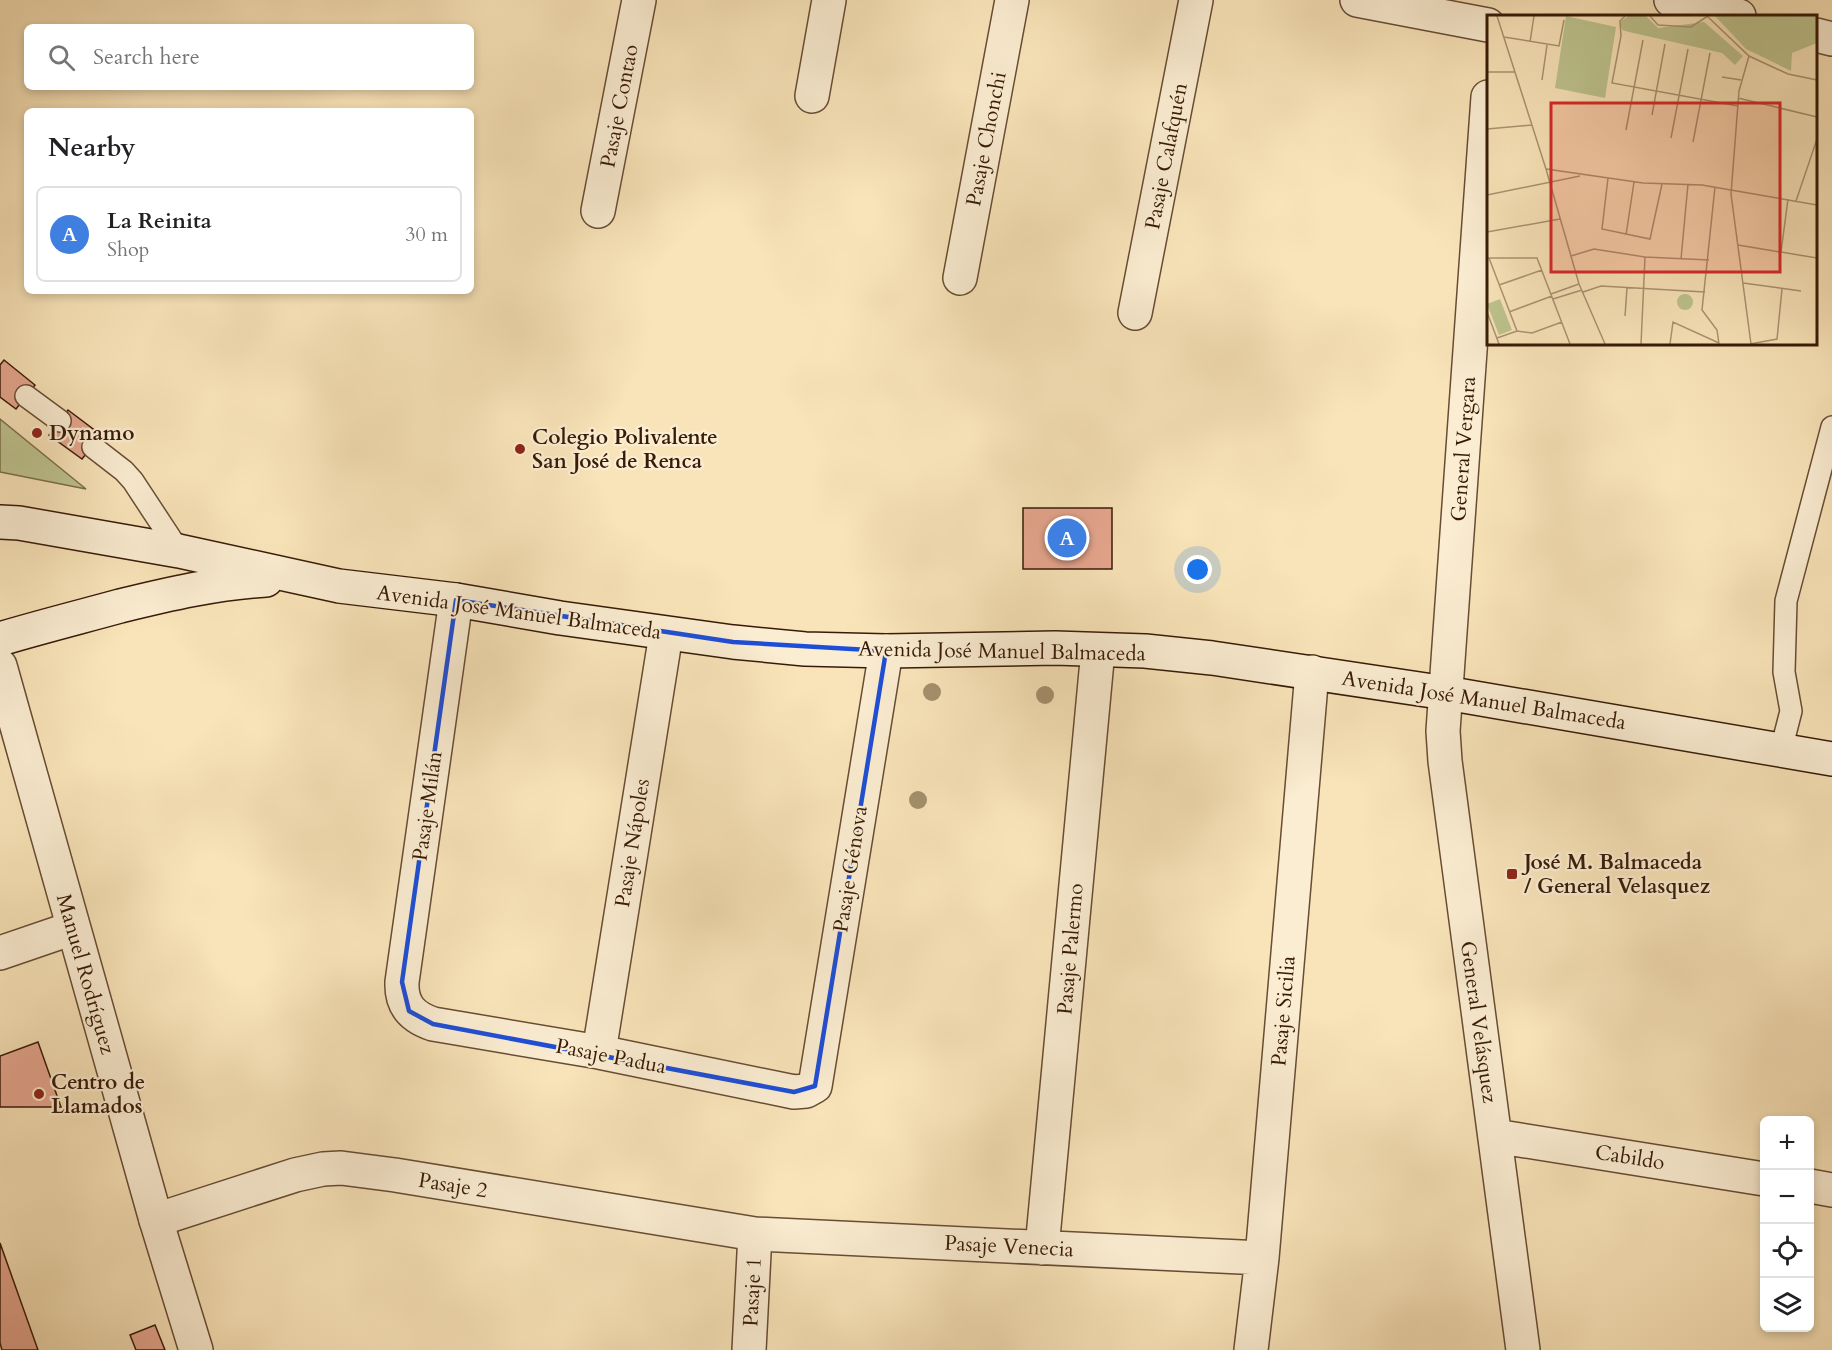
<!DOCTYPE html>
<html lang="en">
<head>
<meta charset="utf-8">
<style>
  :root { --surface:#fff; --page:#f6f6f6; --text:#202124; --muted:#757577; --line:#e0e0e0; --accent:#0f766e }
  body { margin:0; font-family:Cardo,serif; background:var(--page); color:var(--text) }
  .controls { position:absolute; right:18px; bottom:18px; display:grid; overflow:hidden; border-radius:9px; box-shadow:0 3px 9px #0003 }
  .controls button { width:54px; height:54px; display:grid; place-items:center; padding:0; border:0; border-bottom:2px solid var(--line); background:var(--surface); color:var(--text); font:30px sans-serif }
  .you { position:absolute; left:1198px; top:570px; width:21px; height:21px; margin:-15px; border:4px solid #fff; border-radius:50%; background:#1a73e8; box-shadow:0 0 0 9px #1a73e833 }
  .badge { display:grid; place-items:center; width:39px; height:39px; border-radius:50%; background:var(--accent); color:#fff; font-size:20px; font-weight:700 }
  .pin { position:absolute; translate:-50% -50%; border:3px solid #fff; box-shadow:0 2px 6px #0006 }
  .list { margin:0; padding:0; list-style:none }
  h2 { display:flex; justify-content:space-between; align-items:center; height:78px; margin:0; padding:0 24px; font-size:26px }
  h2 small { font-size:20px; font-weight:400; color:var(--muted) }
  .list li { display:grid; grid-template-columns:39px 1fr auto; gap:18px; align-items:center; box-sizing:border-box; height:96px; margin:0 12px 12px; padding:0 12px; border:2px solid var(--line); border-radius:9px }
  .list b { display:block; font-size:22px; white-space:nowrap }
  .list p { margin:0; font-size:20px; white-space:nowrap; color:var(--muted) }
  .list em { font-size:20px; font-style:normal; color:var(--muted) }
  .icon { flex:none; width:33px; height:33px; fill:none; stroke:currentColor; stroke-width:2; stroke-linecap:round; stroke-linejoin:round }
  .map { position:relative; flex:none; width:1832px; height:1350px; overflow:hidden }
  .search { position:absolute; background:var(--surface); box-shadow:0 3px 9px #0003; left:24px; top:24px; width:450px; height:66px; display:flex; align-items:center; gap:15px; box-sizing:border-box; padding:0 21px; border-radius:9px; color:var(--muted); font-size:22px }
  .panel { position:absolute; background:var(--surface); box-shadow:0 3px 9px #0003; left:24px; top:108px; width:450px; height:186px; border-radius:9px }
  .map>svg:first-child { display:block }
  .green { fill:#bec48f; stroke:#7a6f4b; stroke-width:1.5 }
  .building { fill:#e7a790; stroke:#371a07; stroke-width:1.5 }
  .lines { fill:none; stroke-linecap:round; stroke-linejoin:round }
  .service-casing { stroke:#684c34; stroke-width:24 }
  .minor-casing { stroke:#684c34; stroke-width:36 }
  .tertiary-casing { stroke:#684c34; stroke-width:36 }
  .secondary-casing { stroke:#371a07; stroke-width:36 }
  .service { stroke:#fbedd2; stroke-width:21 }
  .minor { stroke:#fbedd2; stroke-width:33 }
  .tertiary { stroke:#fbedd2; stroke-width:33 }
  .secondary { stroke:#fbedd2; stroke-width:33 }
  .tree { fill:#a5916e }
  .marked { fill:none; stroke:#1d4ed8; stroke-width:4.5; stroke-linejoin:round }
  .poi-dot { fill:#8f2418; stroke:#fbedd2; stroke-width:2 }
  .labels { text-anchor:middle; stroke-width:4.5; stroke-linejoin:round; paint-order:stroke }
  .street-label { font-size:21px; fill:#371a07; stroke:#fbedd2 }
  .poi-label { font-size:21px; font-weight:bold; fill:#371a07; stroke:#fbedd2; text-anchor:start }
  .inset-road { fill:none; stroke:#ab9372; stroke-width:1.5 }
  .view { fill:#d62828; fill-opacity:0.15; stroke:#d62828; stroke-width:3 }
  .inset-edge { fill:none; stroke:#371a07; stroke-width:3 }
</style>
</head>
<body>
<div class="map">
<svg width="1832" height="1350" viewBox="0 0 1832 1350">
  <rect width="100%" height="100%" fill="#f9e4b9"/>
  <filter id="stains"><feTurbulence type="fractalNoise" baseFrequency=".00333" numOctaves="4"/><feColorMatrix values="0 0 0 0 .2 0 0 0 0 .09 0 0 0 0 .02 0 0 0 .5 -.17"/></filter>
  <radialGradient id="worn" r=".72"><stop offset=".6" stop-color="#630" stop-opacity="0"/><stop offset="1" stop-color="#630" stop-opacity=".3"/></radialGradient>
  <path class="green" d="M0,419L86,489L0,472Z"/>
  <path class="building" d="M4,360L35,385L16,409L0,397V365Z
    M68,410L101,435L82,459L49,435Z
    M1023,508H1112V569H1023Z
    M38,1042L61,1107H0V1056Z
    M0,1243L38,1350H2L0,1343Z
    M155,1325L165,1350H136L130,1335Z"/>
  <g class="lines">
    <defs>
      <path id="service" d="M26,396L60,421
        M93,447L124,471L133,481L179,551
        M1781,750L1791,711L1784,672L1786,601L1832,427"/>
      <path id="minor" d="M1357,0L1488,25
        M1671,0L1739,16
        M1816,35L1832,39
        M812,96L829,0
        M1488,97L1443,731L1445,761L1523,1350
        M598,211L639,0
        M960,278L1012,0
        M1135,313L1196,0
        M456,600L402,982C401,1005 412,1017 433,1024L599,1052L794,1092L806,1091L815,1086L886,651
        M0,953L73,928
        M599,1052L666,634
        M1495,1136L1764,1179
        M1810,1186L1832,1190
        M156,1220L295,1175L323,1169L341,1168L395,1175L755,1234L1262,1258
        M1042,1248L1098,650
        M749,1350L755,1234
        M1251,1350L1262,1258L1312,672"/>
      <path id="tertiary" d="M0,666L156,1220L196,1350"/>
      <path id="secondary" d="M0,522L19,523L179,551L339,586L456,600L560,618L733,642L805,649L886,651L1055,648L1145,651L1212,658L1446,693L1832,759
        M0,639C40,627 80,617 120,606C169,594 216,583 266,580"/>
    </defs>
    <use href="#service" class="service-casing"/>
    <use href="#minor" class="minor-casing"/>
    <use href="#tertiary" class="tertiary-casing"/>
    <use href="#secondary" class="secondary-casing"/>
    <use href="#service" class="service"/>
    <use href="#minor" class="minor"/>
    <use href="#tertiary" class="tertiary"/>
    <use href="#secondary" class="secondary"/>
  </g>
  <g class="tree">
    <circle cx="932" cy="692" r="9"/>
    <circle cx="1045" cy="695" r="9"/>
    <circle cx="918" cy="800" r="9"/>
  </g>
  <path class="marked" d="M456,600L733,642L886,651L815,1086L794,1092L433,1024L409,1011L402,982Z"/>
  <g class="poi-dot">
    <circle cx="37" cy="433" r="6"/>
    <circle cx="520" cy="449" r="6"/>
    <rect x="1506" y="868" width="12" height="12" rx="3"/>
    <circle cx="39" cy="1094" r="6"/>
  </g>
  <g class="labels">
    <g class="street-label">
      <text transform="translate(619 106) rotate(-79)" y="7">Pasaje Contao</text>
      <text transform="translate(986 139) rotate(-79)" y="7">Pasaje Chonchi</text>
      <text transform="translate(1166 156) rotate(-79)" y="7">Pasaje Calafquén</text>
      <text transform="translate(1463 449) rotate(-86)" y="7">General Vergara</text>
      <text transform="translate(519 612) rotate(8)" y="7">Avenida José Manuel Balmaceda</text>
      <text transform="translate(1002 651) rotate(1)" y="7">Avenida José Manuel Balmaceda</text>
      <text transform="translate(1484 700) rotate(9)" y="7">Avenida José Manuel Balmaceda</text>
      <text transform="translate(427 806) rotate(-82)" y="7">Pasaje Milán</text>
      <text transform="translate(632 843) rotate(-81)" y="7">Pasaje Nápoles</text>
      <text transform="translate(850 869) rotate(-81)" y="7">Pasaje Génova</text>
      <text transform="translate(1070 949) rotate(-85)" y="7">Pasaje Palermo</text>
      <text transform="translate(86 974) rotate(74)" y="7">Manuel Rodríguez</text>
      <text transform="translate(1283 1011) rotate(-85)" y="7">Pasaje Sicilia</text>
      <text transform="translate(1479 1022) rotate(82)" y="7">General Velásquez</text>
      <text transform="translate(611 1056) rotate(11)" y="7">Pasaje Padua</text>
      <text transform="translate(1630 1157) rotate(9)" y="7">Cabildo</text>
      <text transform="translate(453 1185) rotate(9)" y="7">Pasaje 2</text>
      <text transform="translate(1009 1246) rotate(3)" y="7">Pasaje Venecia</text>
      <text transform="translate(752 1292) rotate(-87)" y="7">Pasaje 1</text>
    </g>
    <g class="poi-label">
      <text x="49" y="440">Dynamo</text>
      <text x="532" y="444">Colegio Polivalente<tspan x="532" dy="24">San José de Renca</tspan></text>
      <text x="1524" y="869">José M. Balmaceda<tspan x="1524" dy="24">/ General Velasquez</tspan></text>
      <text x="51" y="1089">Centro de<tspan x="51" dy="24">Llamados</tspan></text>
    </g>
  </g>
  <g transform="translate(1487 15)">
    <rect width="330" height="330" fill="#f9e4b9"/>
    <path d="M79,1L129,12L118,83L68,73ZM141,1H159L171,13L217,7L256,41L248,50L235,38L142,17L135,15L133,7ZM228,1H330V28L305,38L304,56L259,34ZM190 287a8 8 0 1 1 16 0a8 8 0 1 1-16 0ZM13,284L25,315L12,320L0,289Z" fill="#bec48f"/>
    <path class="inset-road" d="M10,1L59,154M138,1L133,6L134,21L125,68L251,91M163,1L171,10L204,12L221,1M220,1L262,41L301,59L330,65M17,22L72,31L77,5M43,27L47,1M262,41L252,76L244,179L264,329M0,57H28M235,62L254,65M55,65L60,30M251,83L330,102M165,100L178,29M0,114L45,110M139,115L156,25M184,123L201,34M206,127L223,38M121,163L115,214L163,224L175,169M63,168L92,269L118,329M63,168L59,154L156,168L215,170L330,190M228,172L215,295L230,315L232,329M0,180L93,161M309,186L330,124M0,217L73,204M139,220L147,167M251,230L330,243M294,237L301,184M84,241L107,234L158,242L222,245M0,243H50L83,329M2,243L30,316M194,244L201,169M256,268L314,276M12,270L55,255M96,277L114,271L218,277M64,279L92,269M66,284L95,275M0,297L12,329M22,297L65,281M138,301L140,273M10,323L30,316L45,318L75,307M154,329L158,242M183,329L186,307L232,328M263,329L290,324L295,274"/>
    <path class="view" d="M64,88H293V257H64Z"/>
    <rect width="330" height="330" class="inset-edge"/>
  </g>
  <rect width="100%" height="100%" filter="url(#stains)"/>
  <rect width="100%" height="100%" fill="url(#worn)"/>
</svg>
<div class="controls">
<button>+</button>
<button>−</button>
<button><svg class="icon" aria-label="locate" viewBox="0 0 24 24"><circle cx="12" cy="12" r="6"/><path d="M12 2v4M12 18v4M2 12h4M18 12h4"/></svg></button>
<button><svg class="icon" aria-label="layers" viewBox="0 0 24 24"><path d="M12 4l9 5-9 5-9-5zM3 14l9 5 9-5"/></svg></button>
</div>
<div class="you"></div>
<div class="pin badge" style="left:1067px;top:538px;background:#3f7fe0">A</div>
<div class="search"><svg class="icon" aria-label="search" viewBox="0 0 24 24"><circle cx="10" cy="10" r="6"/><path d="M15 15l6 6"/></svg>Search here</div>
<section class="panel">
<h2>Nearby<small></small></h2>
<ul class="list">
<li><span class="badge" style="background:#3f7fe0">A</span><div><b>La Reinita</b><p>Shop</p></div><em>30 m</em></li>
</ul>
</section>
</div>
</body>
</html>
